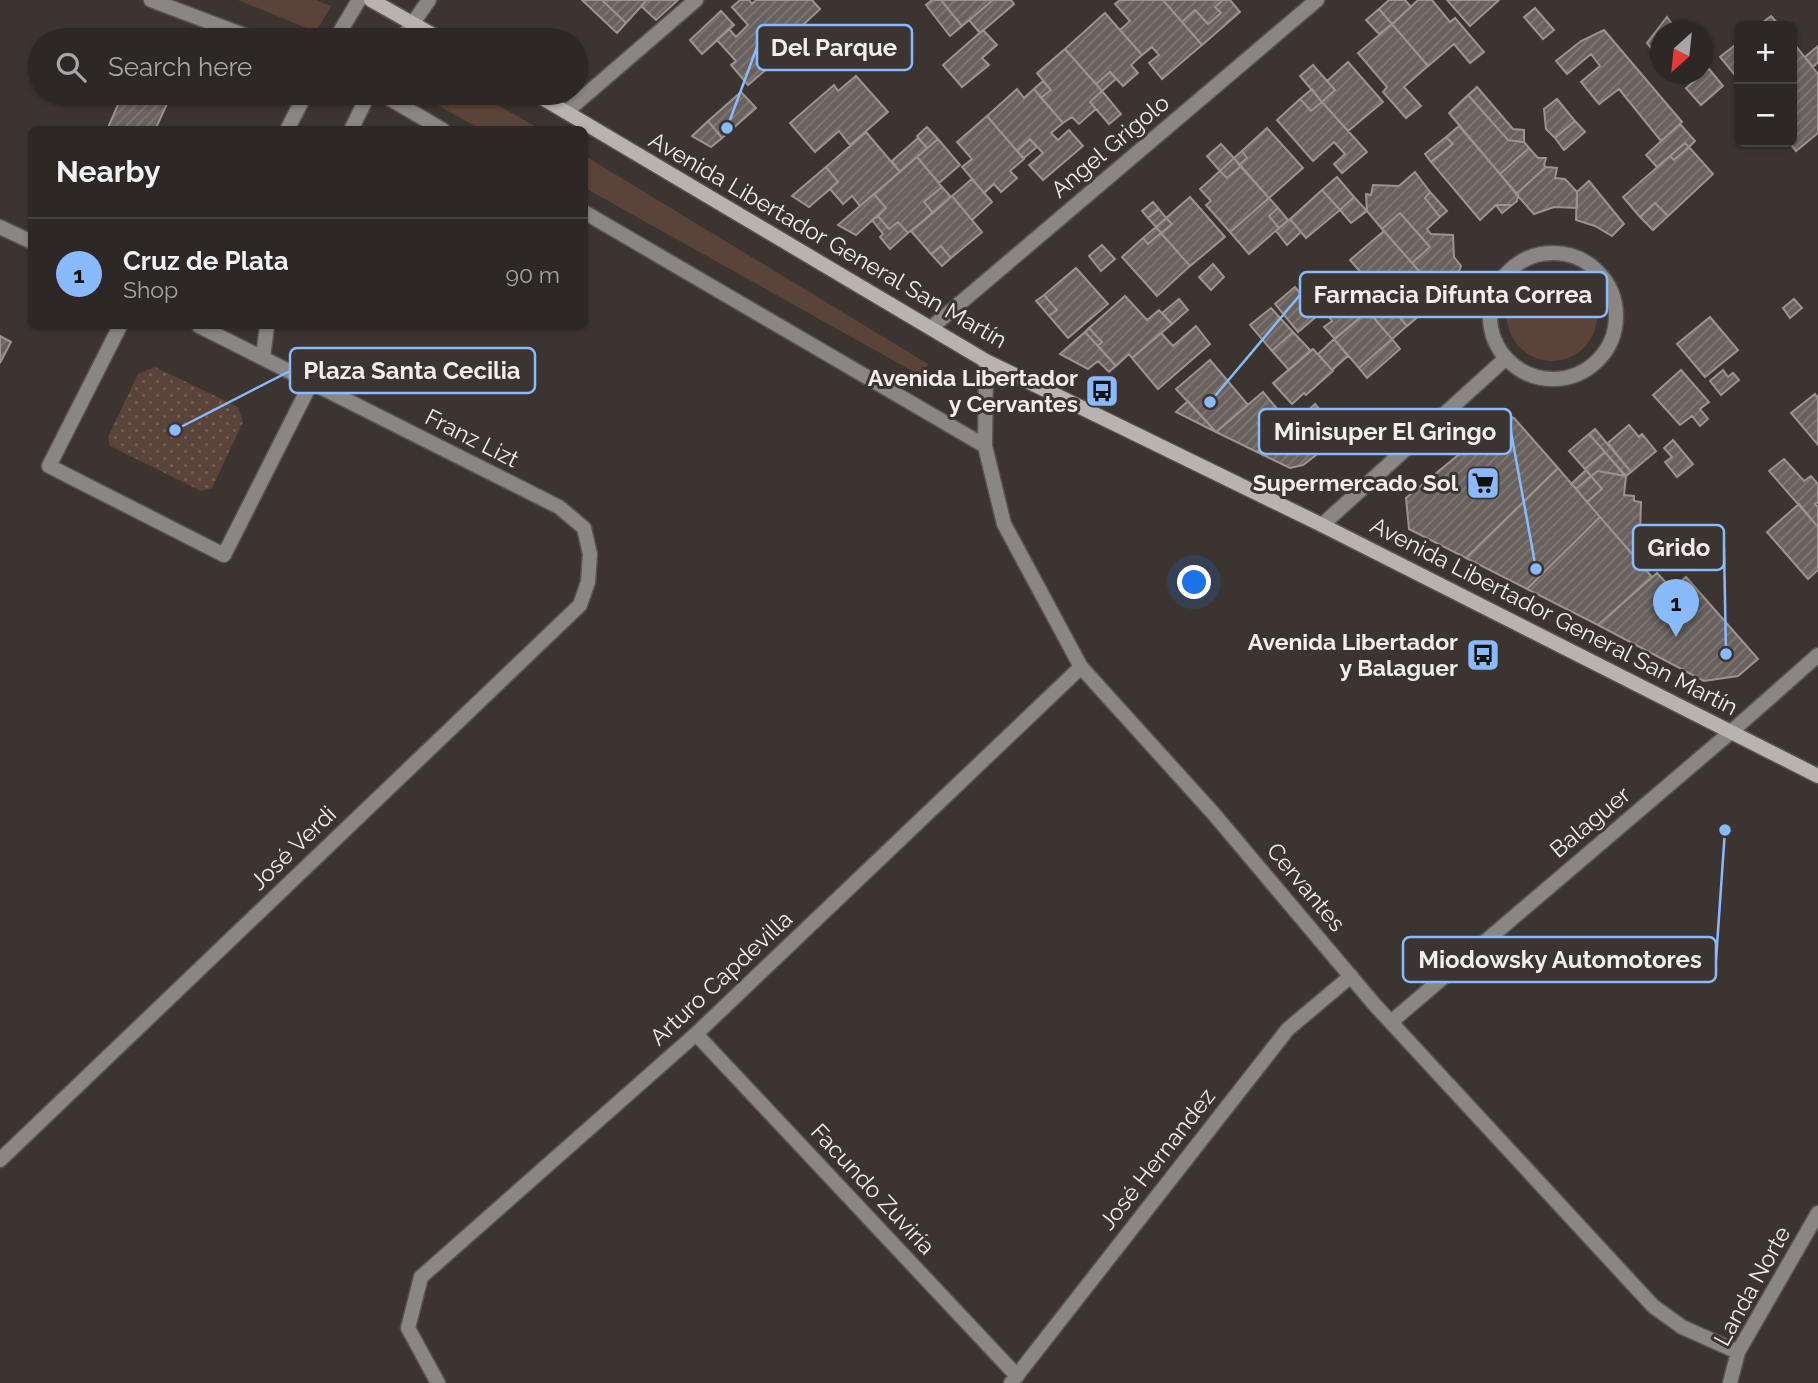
<!DOCTYPE html>
<html lang="en">
<head>
<meta charset="utf-8">
<style>
  :root { --surface:#2d2725; --page:#393332; --text:#f1f3f6; --muted:#a7a5a7; --line:#484442; --accent:#89bafc }
  body { margin:0; font-family:Raleway,sans-serif; background:var(--page); color:var(--text) }
  .controls { position:absolute; right:21px; top:21px; display:grid; overflow:hidden; border-radius:10px; box-shadow:0 2px 5px #0004 }
  .controls button { width:63px; height:63px; display:grid; place-items:center; padding:0; border:0; border-bottom:2px solid var(--line); background:var(--surface); color:var(--text); font:35px sans-serif }
  .compass { position:absolute; left:1650px; top:21px; width:63px; height:63px; border-radius:50%; background:var(--surface); box-shadow:0 2px 5px #0004; rotate:207deg }
  .you { position:absolute; left:1195px; top:583px; width:24px; height:24px; margin:-18px; border:5px solid #fff; border-radius:50%; background:#1a73e8; box-shadow:0 0 0 10px #1a73e833 }
  .badge { display:grid; place-items:center; width:46px; height:46px; border-radius:50%; background:var(--accent); color:#111; font-size:23px; font-weight:700 }
  .pin { position:absolute; translate:-50% -58px; filter:drop-shadow(0 2px 4px #0008) }
  .pin::after { content:''; position:absolute; top:37px; width:24px; height:21px; background:inherit; clip-path:polygon(0 0,100% 0,50% 100%) }
  .list { margin:0; padding:0; list-style:none }
  h2 { display:flex; justify-content:space-between; align-items:center; height:91px; margin:0; padding:0 28px; font-size:30px }
  h2 small { font-size:23px; font-weight:400; color:var(--muted) }
  .list li { display:grid; grid-template-columns:46px 1fr auto; gap:21px; align-items:center; box-sizing:border-box; height:112px; padding:0 28px; border-top:2px solid var(--line) }
  .list b { display:block; font-size:26px; white-space:nowrap }
  .list p { margin:0; font-size:23px; white-space:nowrap; color:var(--muted) }
  .list em { font-size:23px; font-style:normal; color:var(--muted) }
  .icon { flex:none; width:38px; height:38px; fill:none; stroke:currentColor; stroke-width:2; stroke-linecap:round; stroke-linejoin:round }
  .map { position:relative; flex:none; width:1818px; height:1383px; overflow:hidden }
  .search { position:absolute; background:var(--surface); box-shadow:0 2px 5px #0004; left:28px; top:28px; width:560px; height:77px; display:flex; align-items:center; gap:18px; box-sizing:border-box; padding:0 24px; border-radius:38px; color:var(--muted); font-size:26px }
  .panel { position:absolute; background:var(--surface); box-shadow:0 2px 5px #0004; left:28px; top:126px; width:560px; height:203px; border-radius:10px }
  .map>svg:first-child { display:block }
  .grass { fill:#5a4338 }
  .park { fill:url(#park-dots) }
  .building { fill:url(#building-hatch); stroke:#9c938f; stroke-width:2 }
  .lines { fill:none; stroke-linecap:round; stroke-linejoin:round }
  .minor-casing { stroke:#59524f; stroke-width:17 }
  .secondary-casing { stroke:#59524f; stroke-width:17 }
  .minor { stroke:#8a8684; stroke-width:14 }
  .secondary { stroke:#b9b3b0; stroke-width:14 }
  .labels { text-anchor:middle; stroke-width:6; stroke-linejoin:round; paint-order:stroke }
  .street-label { font-size:23px; fill:#f2eeeb; stroke:#3c3431 }
  .poi-label { font-size:23px; font-weight:bold; fill:#f2eeeb; stroke:#3c3431; text-anchor:end }
  .leader { fill:none; stroke:#89bafc; stroke-width:2.5 }
  .callout-dot { fill:#89bafc; stroke:#3c3431; stroke-width:2.5 }
  .callout { fill:#3c3431; stroke:#89bafc; stroke-width:2.5 }
  .callout-label { font-size:24px; text-anchor:middle; font-weight:bold; fill:#f2eeeb }
</style>
</head>
<body>
<div class="map">
<svg width="1818" height="1383" viewBox="0 0 1818 1383">
  <defs>
    <pattern id="park-dots" width="8" height="8" patternUnits="userSpaceOnUse" patternTransform="scale(1.75)"><rect width="8" height="8" fill="#5a4338"/><path d="M2 2h.1M6 6h.1" fill="none" stroke="#725e55" stroke-width="1.8" stroke-linecap="round"/></pattern>
    <pattern id="building-hatch" width="6" height="6" patternUnits="userSpaceOnUse" patternTransform="scale(1.75)"><rect width="6" height="6" fill="#69615d"/><path d="M-1 1l2-2M0 6l6-6M5 7l2-2" fill="none" stroke="#7f7874"/></pattern>
  </defs>
  <rect width="100%" height="100%" fill="#3c3431"/>
  <path class="grass" d="M238,0H316L331,6L316,32Z
    M416,93H476L540,129H480Z
    M585,156L928,364L923,377L585,188Z
    M1507 316a45 45 0 1 1 90 0a45 45 0 1 1-90 0Z"/>
  <path class="park" d="M155,367L238,407L243,422L212,488L201,491L110,446L108,437L138,374Z"/>
  <path class="building" d="M582,0H602L626,23L617,33Z
    M602,0H647L626,23Z
    M647,0H678L656,20L641,6Z
    M740,0H749L752,4L756,0H812L820,9L788,39L778,28L761,44L777,60L748,85L731,65L736,61L717,40L729,29L736,37L748,25L732,7Z
    M932,0H941L962,26L950,36L926,5Z
    M941,0H993L962,26Z
    M993,0H1011L1014,4L980,33L969,20Z
    M1120,0H1163L1202,45L1162,79L1149,63L1159,55L1152,47L1142,55L1120,30L1130,21L1115,4Z
    M1163,0H1223L1215,7L1221,13L1208,24L1195,10L1182,22Z
    M1223,0H1230L1240,12L1202,45L1182,22L1195,10L1208,24L1221,13L1215,7Z
    M1389,0H1405L1411,7L1392,24L1379,9Z
    M1418,0H1432L1450,22L1455,18L1484,52L1470,63L1454,44L1428,66L1392,24Z
    M1447,0H1499L1470,26Z
    M1535,8L1554,30L1543,39L1524,17Z
    M1379,9L1392,24L1379,34L1366,20Z
    M721,11L734,25L702,54L690,40Z
    M1105,13L1142,55L1131,65L1138,73L1123,86L1110,72L1096,84L1065,49Z
    M1771,16L1780,26H1758Z
    M1667,17L1678,32H1660V59L1647,43Z
    M1392,24L1428,66L1404,87L1421,106L1406,118L1383,92L1387,87L1358,53Z
    M983,30L997,45L982,58L989,65L962,87L943,65Z
    M1604,30L1682,122L1661,141L1619,89L1599,104L1581,82L1600,66L1591,54L1567,74L1556,61L1581,41Z
    M1792,41L1818,74V133L1796,151L1789,142H1792Z
    M1739,42V80L1720,57Z
    M1818,46V62L1813,67L1805,57Z
    M1065,49L1102,91L1090,102L1096,109L1079,124L1072,117L1063,123L1041,98L1051,90L1037,73Z
    M1348,62L1383,102L1348,131L1322,102L1335,90L1327,81Z
    M1313,65L1335,90L1322,102L1300,76Z
    M1709,69L1723,86L1701,105L1686,88Z
    M1110,72L1116,79L1102,91L1096,84Z
    M856,76L888,112L850,145L839,131L815,152L790,123L834,85L838,91Z
    M1043,81L1051,90L1041,98L1034,89Z
    M1477,87L1513,129L1524,130V142L1508,140L1468,95Z
    M1017,89L1024,98L1034,89L1063,123L1051,133L1058,140L1069,130L1083,146L1043,180L1029,165L1043,153L1030,139L1017,151L987,116Z
    M1312,89L1322,102L1311,111L1300,99Z
    M1102,91L1121,114L1109,124L1090,102Z
    M741,92L756,108L722,138L708,121Z
    M123,93H172L155,130H107Z
    M1468,95L1508,140L1524,142L1529,148L1500,174L1449,113Z
    M1300,99L1311,111L1322,102L1367,152L1342,173L1334,164L1345,154L1334,142L1313,161L1277,120Z
    M1557,99L1575,121L1555,138L1546,129L1544,109Z
    M987,116L1024,159L1010,171L1017,178L1001,192L994,184L984,193L962,167L972,159L957,142Z
    M708,121L722,138L711,147L692,136Z
    M1575,121L1585,132L1564,150L1555,138Z
    M1680,124L1695,141L1689,147L1685,143L1657,167L1646,155Z
    M1459,126L1518,195L1517,201L1512,205H1496L1480,220L1431,162L1453,144L1446,137Z
    M927,127L938,139L927,148L917,136Z
    M1267,128L1303,168L1269,198L1239,165L1247,158L1242,151Z
    M866,132L900,172L860,206L852,196L843,204L830,189L838,182L826,167Z
    M1446,137L1453,144L1431,162L1425,154Z
    M918,138L927,148L900,172L892,161Z
    M938,139L960,165L939,183L917,157Z
    M1030,139L1037,147L1024,158L1017,151Z
    M1685,143L1689,147L1674,160L1670,156Z
    M1221,144L1234,158L1220,171L1207,156Z
    M1689,147L1713,174L1668,216L1655,203L1640,217L1623,197L1670,156L1674,160Z
    M1529,148L1538,158H1546L1544,165L1546,167L1516,194L1500,174Z
    M1242,151L1247,158L1239,165L1234,158Z
    M917,157L942,187L924,202L933,213L908,233L898,222L889,229L878,216L886,208L874,194Z
    M1234,158L1241,166L1227,178L1220,171Z
    M1241,166L1269,198L1230,232L1206,205L1211,201L1200,189L1220,171L1227,178Z
    M826,167L838,182L830,189L809,207L792,196Z
    M1546,167L1557,168L1555,178L1565,179L1577,192V208L1554,207L1534,214L1516,194Z
    M1415,172L1430,192L1425,198L1440,217L1427,229L1431,234L1453,235L1454,257L1461,266L1452,288L1442,276L1431,285L1412,263L1430,247L1400,213L1382,229L1367,211L1366,194L1371,195L1373,185L1399,186Z
    M1337,177L1354,197L1340,210L1322,190Z
    M972,179L992,202L972,220L952,196Z
    M1589,181L1624,224L1612,236L1595,226L1576,220L1577,192Z
    M942,187L951,197L933,213L924,202Z
    M1322,190L1340,210L1306,238L1290,219Z
    M1430,192L1447,211L1440,217L1425,198Z
    M874,194L886,208L856,235L838,225Z
    M952,196L982,232L951,258L941,246L931,254L911,231Z
    M1190,197L1225,237L1190,266L1161,233L1172,224L1166,218Z
    M1354,197L1367,211L1351,223L1340,210Z
    M1269,198L1278,208L1269,216L1279,228L1249,254L1230,232Z
    M1153,202L1159,209L1148,218L1142,211Z
    M1655,203L1668,216L1653,230L1640,217Z
    M1496,205H1512L1502,213Z
    M1278,208L1288,220L1279,228L1269,216Z
    M1159,209L1166,218L1156,227L1148,218Z
    M1400,213L1430,247L1412,263L1382,229Z
    M878,216L889,229L898,222L908,233L890,249L880,237L883,234L872,220Z
    M1166,218L1172,224L1161,233L1156,227Z
    M1290,219L1301,232L1287,245L1276,231Z
    M1156,227L1161,233L1148,244L1143,238Z
    M1384,231L1441,296L1427,309L1418,298L1398,315L1350,260Z
    M1161,233L1190,266L1157,296L1122,257L1143,238L1148,244Z
    M1102,245L1115,259L1101,271L1089,256Z
    M941,246L951,258L942,266L931,254Z
    M1213,264L1224,277L1211,290L1199,277Z
    M1076,268L1108,304L1068,338L1049,316L1057,310L1044,295Z
    M1295,287L1318,315L1298,332L1275,304Z
    M1376,290L1407,326L1392,339L1361,303Z
    M1044,295L1057,310L1049,316L1036,301Z
    M1125,296L1147,320L1159,310L1172,324L1132,358L1129,354L1116,366L1098,346L1102,342L1089,328Z
    M1354,296L1368,311L1335,339L1324,327L1332,321L1329,317Z
    M1418,298L1427,309L1407,326L1398,315Z
    M1179,299L1188,310L1172,324L1162,313Z
    M1794,299L1802,308L1790,318L1783,308Z
    M1271,308L1293,332L1272,351L1250,325Z
    M1368,311L1392,339L1359,368L1334,339Z
    M1710,317L1738,350L1705,377L1677,344Z
    M1196,326L1210,344L1158,389L1132,358L1161,333L1173,346Z
    M1089,328L1102,342L1098,346L1085,332Z
    M1085,332L1116,366L1109,372L1098,361L1088,369L1060,354Z
    M1293,332L1311,351L1289,370L1272,351Z
    M0,336L11,342L0,363Z
    M1334,339L1348,356L1332,370L1318,354Z
    M1392,339L1400,349L1367,378L1359,368Z
    M1313,349L1333,371L1306,395L1304,393L1292,404L1273,383Z
    M1210,360L1248,405L1216,432L1176,389Z
    M1681,370L1709,402L1700,409L1708,419L1700,426L1692,416L1680,425L1653,395Z
    M1723,370L1728,377L1733,373L1739,380L1721,395L1710,381Z
    M1263,392L1289,423L1257,452L1216,432Z
    M1815,394L1818,398V445L1791,413Z
    M1188,401L1216,432L1176,412Z
    M1315,404L1340,434L1328,444L1302,416Z
    M1507,415L1514,418L1558,468L1466,558L1409,529L1406,498Z
    M1289,423L1316,455L1303,465L1290,468L1257,452Z
    M1629,425L1639,437L1642,434L1656,451L1631,472L1608,443Z
    M1595,429L1631,472L1626,476L1589,434Z
    M1589,434L1605,452L1585,469L1569,451Z
    M1673,440L1693,464L1677,477L1665,462L1672,457L1664,448Z
    M1605,452L1625,476L1598,471L1591,476L1586,470L1585,469Z
    M1784,459L1804,481L1811,476L1818,484V502L1815,504L1818,507V527L1769,471Z
    M1558,468L1600,517L1527,589L1466,558Z
    M1586,470L1591,476L1576,489L1571,484Z
    M1598,471L1626,476L1624,495L1634,496V501L1641,502L1640,534L1654,550L1640,563L1587,502L1602,489L1591,476Z
    M1591,476L1602,489L1587,502L1576,489Z
    M1799,504L1818,527V570L1808,579L1767,532Z
    M1600,517L1652,577L1598,625L1527,589Z
    M1657,573L1672,589L1686,577L1758,659L1738,676L1704,681L1598,625Z"/>
  <g class="lines">
    <defs>
      <path id="minor" d="M151,0L257,40
        M335,40L359,0
        M401,40L429,0
        M380,93L443,130
        M566,112L696,0
        M287,130L306,93
        M351,130L369,93
        M584,212L985,446
        M0,227L32,242
        M1490 316a63 63 0 1 1 126 0a63 63 0 1 1-126 0Z
        M120,326L49,466L224,555L312,381
        M932,327L1317,0
        M263,357L267,326
        M986,361L985,446L1004,524L1081,667L1213,813L1374,1004L1653,1306L1682,1327L1738,1352
        M1322,525L1505,359
        M1391,1022L1732,731L1818,655
        M696,1034L1017,1376
        M0,1160L580,605L588,582L590,554L584,528L559,507L199,326
        M438,1383L408,1328L421,1277L696,1034L1081,667
        M1011,1383L1288,1029L1351,976
        M1730,1383L1738,1352L1818,1213"/>
      <path id="secondary" d="M371,0L442,40
        M534,93L986,361L1322,525L1818,776"/>
    </defs>
    <use href="#minor" class="minor-casing"/>
    <use href="#secondary" class="secondary-casing"/>
    <use href="#minor" class="minor"/>
    <use href="#secondary" class="secondary"/>
  </g>
  <defs>
    <symbol id="bus-square" viewBox="-11 -11 22 22"><rect x="-9" y="-9" width="18" height="18" rx="4" fill="#89bafc" stroke="#3c3431"/><path d="M-5-6H5V4H4V6H2V4H-2V6H-4V4H-5ZM-3.5-4V0h7V-4ZM-3.5 1.2v1.5H-2V1.2ZM2 1.2v1.5H3.5V1.2Z" fill="#111"/></symbol>
    <symbol id="supermarket-square" viewBox="-11 -11 22 22"><rect x="-9" y="-9" width="18" height="18" rx="4" fill="#89bafc" stroke="#3c3431"/><path d="M-6-5.5h2.5l.6 2H6L4.5 2H-2.5L-4.4-4H-6ZM-1.5 3.2a1.3 1.3 0 1 0 .1 0ZM3 3.2a1.3 1.3 0 1 0 .1 0Z" fill="#111"/></symbol>
  </defs>
  <g fill-rule="evenodd">
    <use href="#bus-square" x="1083" y="372" width="38" height="38"/>
    <use href="#supermarket-square" x="1464" y="464" width="38" height="38"/>
    <use href="#bus-square" x="1464" y="636" width="38" height="38"/>
  </g>
  <g class="labels">
    <g class="street-label">
      <text transform="translate(1110 146) rotate(-40)" y="8">Angel Grigolo</text>
      <text transform="translate(828 240) rotate(30)" y="8">Avenida Libertador General San Martín</text>
      <text transform="translate(472 438) rotate(27)" y="8">Franz Lizt</text>
      <text transform="translate(1554 616) rotate(27)" y="8">Avenida Libertador General San Martín</text>
      <text transform="translate(1590 822) rotate(-40)" y="8">Balaguer</text>
      <text transform="translate(293 848) rotate(-44)" y="8">José Verdi</text>
      <text transform="translate(1306 887) rotate(50)" y="8">Cervantes</text>
      <text transform="translate(721 978) rotate(-43)" y="8">Arturo Capdevilla</text>
      <text transform="translate(1157 1159) rotate(-52)" y="8">José Hernandez</text>
      <text transform="translate(873 1189) rotate(47)" y="8">Facundo Zuviría</text>
      <text transform="translate(1752 1286) rotate(-61)" y="8">Landa Norte</text>
    </g>
    <g class="poi-label">
      <text x="1078" y="386">Avenida Libertador<tspan x="1078" dy="26">y Cervantes</tspan></text>
      <text x="1458" y="491">Supermercado Sol</text>
      <text x="1458" y="650">Avenida Libertador<tspan x="1458" dy="26">y Balaguer</tspan></text>
    </g>
  </g>
  <path class="leader" d="M727 128L757 47M1210 402L1300 295M175 430L290 371M1536 569L1511 432M1726 654L1724 548M1725 830L1716 960"/>
  <g class="callout-dot">
    <circle cx="727" cy="128" r="7"/>
    <circle cx="1210" cy="402" r="7"/>
    <circle cx="175" cy="430" r="7"/>
    <circle cx="1536" cy="569" r="7"/>
    <circle cx="1726" cy="654" r="7"/>
    <circle cx="1725" cy="830" r="7"/>
  </g>
  <g class="callout">
    <rect x="757" y="25" width="155" height="45" rx="7"/>
    <rect x="1300" y="272" width="307" height="45" rx="7"/>
    <rect x="290" y="348" width="245" height="45" rx="7"/>
    <rect x="1259" y="409" width="252" height="45" rx="7"/>
    <rect x="1633" y="525" width="91" height="45" rx="7"/>
    <rect x="1403" y="937" width="313" height="45" rx="7"/>
  </g>
  <g class="callout-label">
    <text x="834" y="56">Del Parque</text>
    <text x="1453" y="303">Farmacia Difunta Correa</text>
    <text x="412" y="379">Plaza Santa Cecilia</text>
    <text x="1385" y="440">Minisuper El Gringo</text>
    <text x="1679" y="556">Grido</text>
    <text x="1560" y="968">Miodowsky Automotores</text>
  </g>
</svg>
<div class="controls">
<button>+</button>
<button>−</button>
</div>
<svg class="compass" viewBox="-18 -18 36 36"><path d="M0-13l5 13h-10z" fill="#e53935"/><path d="M0 13l5-13h-10z" fill="#a7a5a7"/></svg>
<div class="you"></div>
<div class="pin badge" style="left:1676px;top:637px">1</div>
<div class="search"><svg class="icon" aria-label="search" viewBox="0 0 24 24"><circle cx="10" cy="10" r="6"/><path d="M15 15l6 6"/></svg>Search here</div>
<section class="panel">
<h2>Nearby<small></small></h2>
<ul class="list">
<li><span class="badge">1</span><div><b>Cruz de Plata</b><p>Shop</p></div><em>90 m</em></li>
</ul>
</section>
</div>
</body>
</html>
